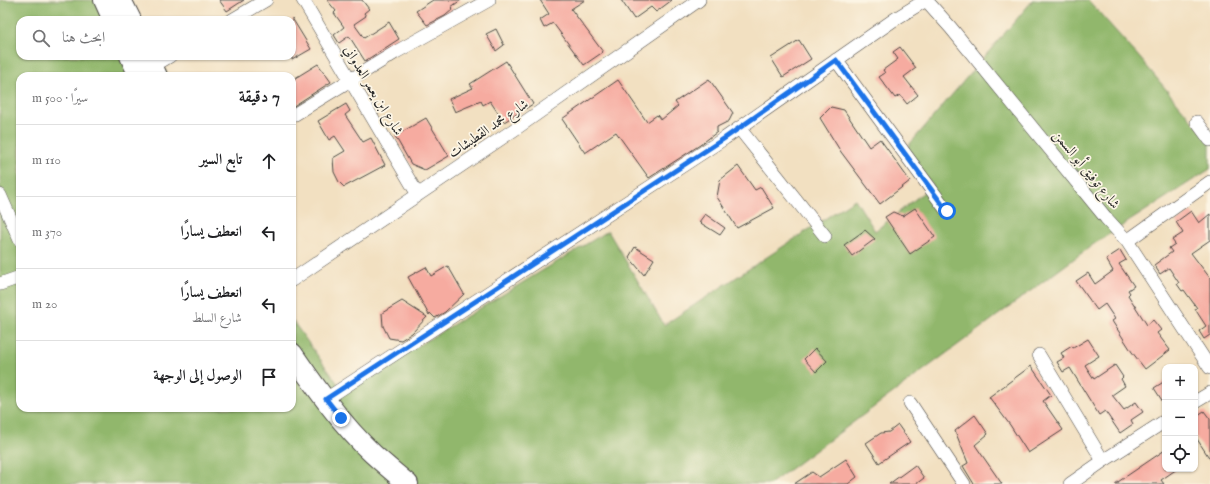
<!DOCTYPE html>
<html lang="ar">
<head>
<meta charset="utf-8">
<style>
  :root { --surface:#fff; --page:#f2f2f2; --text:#202124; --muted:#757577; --line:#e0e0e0 }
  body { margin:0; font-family:"IM FELL English",Amiri,serif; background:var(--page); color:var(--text); direction:rtl }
  .controls { position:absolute; right:12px; bottom:12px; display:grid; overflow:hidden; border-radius:8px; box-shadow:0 1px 3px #0004 }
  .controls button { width:36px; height:36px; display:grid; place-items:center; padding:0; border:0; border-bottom:1px solid var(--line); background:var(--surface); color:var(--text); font:20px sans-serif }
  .stop { position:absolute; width:12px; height:12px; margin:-9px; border:3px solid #1a73e8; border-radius:50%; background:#fff }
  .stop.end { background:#1a73e8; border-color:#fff; box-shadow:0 1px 4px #0008 }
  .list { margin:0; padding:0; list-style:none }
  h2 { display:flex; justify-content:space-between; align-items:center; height:52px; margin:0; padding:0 16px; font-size:17px }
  h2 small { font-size:13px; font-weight:400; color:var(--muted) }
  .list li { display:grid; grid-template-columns:26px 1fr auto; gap:12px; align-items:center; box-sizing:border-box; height:72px; padding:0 16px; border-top:1px solid var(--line) }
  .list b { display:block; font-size:15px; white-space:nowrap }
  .list p { margin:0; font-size:13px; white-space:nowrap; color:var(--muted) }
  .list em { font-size:13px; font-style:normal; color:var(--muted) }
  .icon { flex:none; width:22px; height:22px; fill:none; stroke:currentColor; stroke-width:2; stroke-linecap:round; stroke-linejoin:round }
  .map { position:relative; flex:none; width:1210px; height:484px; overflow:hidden; direction:ltr }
  .search { position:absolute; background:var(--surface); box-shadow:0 1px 3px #0004; left:16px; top:16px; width:280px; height:44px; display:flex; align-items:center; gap:10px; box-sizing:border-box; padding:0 14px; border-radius:12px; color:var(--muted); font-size:15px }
  .panel { position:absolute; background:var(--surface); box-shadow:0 1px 3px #0004; left:16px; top:72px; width:280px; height:340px; border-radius:12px; direction:rtl }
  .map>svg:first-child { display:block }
  .forest { fill:#91b76c; stroke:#5e714c }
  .building { fill:#f6aba0 }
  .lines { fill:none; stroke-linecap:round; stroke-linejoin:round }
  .street-casing { stroke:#494642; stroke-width:14 }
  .primary-casing { stroke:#494642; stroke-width:22 }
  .street { stroke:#fff; stroke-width:13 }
  .primary { stroke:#fff; stroke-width:20 }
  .route { stroke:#1a73e8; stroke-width:5 }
  .labels { text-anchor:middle; stroke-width:3.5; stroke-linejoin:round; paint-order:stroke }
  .street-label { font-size:14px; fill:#2b2b2b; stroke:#fcf5e5 }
</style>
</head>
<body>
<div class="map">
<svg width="1210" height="484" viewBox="0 0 1210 484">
  <rect width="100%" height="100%" fill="#fcf5e5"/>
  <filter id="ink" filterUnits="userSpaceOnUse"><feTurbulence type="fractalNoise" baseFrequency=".025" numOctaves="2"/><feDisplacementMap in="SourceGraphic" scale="8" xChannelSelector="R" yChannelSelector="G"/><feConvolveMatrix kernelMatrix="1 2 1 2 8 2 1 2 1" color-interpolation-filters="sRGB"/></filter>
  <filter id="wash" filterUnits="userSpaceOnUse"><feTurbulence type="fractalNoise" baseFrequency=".012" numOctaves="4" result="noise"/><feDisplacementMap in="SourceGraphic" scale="16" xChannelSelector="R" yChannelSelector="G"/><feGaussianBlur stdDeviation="0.9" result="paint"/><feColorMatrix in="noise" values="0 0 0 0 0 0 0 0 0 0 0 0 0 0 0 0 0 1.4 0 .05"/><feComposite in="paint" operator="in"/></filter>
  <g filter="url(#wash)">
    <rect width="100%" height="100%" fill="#f2e0c1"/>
    <path class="forest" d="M0,0H130L140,20H20V56H158L168,76H20V408H292V320L343,391L608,231L664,325L855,199L875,231L933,185L903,152L1033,0H1088L1139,57L1210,142V169L1094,244L770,484H0Z"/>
    <g id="blocks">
      <path class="building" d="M219,0H244L227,11Z
        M327,0H362L369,9L364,13L366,16L354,24L364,38L389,22L399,39L365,61L349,36L339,43L334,35L344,27L334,13L336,11Z
        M433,0H461L451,7L453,9L445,16L427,25L416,11Z
        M540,0H585L571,9L603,52L584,65L553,23L544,28L540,20L549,14Z
        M621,0H672L656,12L651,7L634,19Z
        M292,18L311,49L292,60Z
        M496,29L504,45L496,51L486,34Z
        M799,40L811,59L783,77L771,58Z
        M900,47L916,68L904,77L918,95L907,104L900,95L895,98L879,77L885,73L883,70L898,59L893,52Z
        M506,61L533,104L504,122L490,101L483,105L481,101L455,112L449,99L473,88L470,84Z
        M318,64L331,82L292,107V80Z
        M709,79L733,113L729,121L717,127V132L700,145L649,178L616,132L585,153L562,119L618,80L647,122L657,115L661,120L678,106L675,102Z
        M346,104L350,111L345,115L363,142L371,138L385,165L344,187L339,182L334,172L333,158L345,151L335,136L329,140L318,121Z
        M831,107L844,110L869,147L880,139L910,181L880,204L841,152L820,118Z
        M426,118L449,156L425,170L411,164L395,136Z
        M738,166L755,190L761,187L774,208L737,228L717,197L720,180Z
        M915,208L935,237L910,254L885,217L893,212L903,216Z
        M1191,211L1199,223L1210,214V240L1191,253L1210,278V335L1204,339L1199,331L1206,326L1195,309L1197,308L1184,290L1182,291L1177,284L1179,283L1169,268L1160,274L1154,265L1172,252L1169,248L1175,244L1172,240L1183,233L1176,222Z
        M705,214L725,228L720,235L699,222Z
        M865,230L875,239L852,256L844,245Z
        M635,247L654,259L644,275L629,257Z
        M1120,250L1126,260L1119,264L1134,286L1128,290L1130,293L1128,295L1147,325L1153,320L1161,330L1157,333L1170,350L1145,369L1132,352L1112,321L1115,319L1105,304L1097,310L1076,281L1088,273L1095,284L1113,271L1106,259Z
        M448,266L464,294L445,312L435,318L430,313L429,315L408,277L426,267L431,276Z
        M402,301L427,317L412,333L401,340L389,338L383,326L382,313Z
        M1088,339L1099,356L1085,365L1094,379L1115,365L1123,377L1121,379L1125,386L1112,395L1124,410L1136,402L1143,412L1131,420L1133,424L1120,433L1105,411L1099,415L1070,368L1063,372L1057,362L1064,358L1061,353L1072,346L1073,348Z
        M815,348L827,361L816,372L804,359Z
        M1031,366L1051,395L1043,401L1063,430L1028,453L1010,425L989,397Z
        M1165,381V405L1154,388Z
        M1204,411L1210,419V459L1195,436V417Z
        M975,415L988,434L975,445L1002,484H974L963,466L968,463L955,431Z
        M898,425L910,442L879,463L866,443L881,433L889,432Z
        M1165,450V469H1177L1161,480L1164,484H1115Z
        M846,459L857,477L848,484H794L812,472L819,477Z
        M915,465L924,478L916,484H889Z"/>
    </g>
  </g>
  <g filter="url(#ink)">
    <use href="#blocks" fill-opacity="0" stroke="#494642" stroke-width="1"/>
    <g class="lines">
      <defs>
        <path id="street" d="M303,0L418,195
          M926,0L951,28L1106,218L1127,241L1210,368
          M232,20L266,0
          M836,60L947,211
          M153,66L170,56
          M292,116L396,52L489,0
          M1197,122L1210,140
          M739,128L825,236
          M0,195L20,240
          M1127,241L1210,182
          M292,280L518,127L699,0
          M0,284L20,277
          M1039,355L1103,461
          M326,399L725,138L895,19L926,0
          M1195,402L1210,393
          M910,403L964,484
          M1070,484L1103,461L1165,421"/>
        <path id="primary" d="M104,0L113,20
          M121,0L131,20
          M130,56L139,76
          M148,56L157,76
          M292,353C316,388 342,425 373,454C384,464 396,474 408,484"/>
      </defs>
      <use href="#street" class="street-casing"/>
      <use href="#primary" class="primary-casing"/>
      <use href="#street" class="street"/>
      <use href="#primary" class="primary"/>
    </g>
  </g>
  <g class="lines" filter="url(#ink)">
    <path class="route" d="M341,418L326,399L725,138L836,60L947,211"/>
  </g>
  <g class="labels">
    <g class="street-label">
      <text transform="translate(374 90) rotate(59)" y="5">شارع ابن يعمر العدواني</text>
      <text transform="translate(488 128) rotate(-34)" y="5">شارع محمد القطيشات</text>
      <text transform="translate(1087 169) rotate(51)" y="5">شارع توفيق أبو السمن</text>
    </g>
  </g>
</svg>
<div class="controls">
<button>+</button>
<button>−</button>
<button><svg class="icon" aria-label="locate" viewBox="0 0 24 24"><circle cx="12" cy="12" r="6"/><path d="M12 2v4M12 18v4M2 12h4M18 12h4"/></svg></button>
</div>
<div class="stop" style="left:947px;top:211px"></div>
<div class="stop end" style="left:341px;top:418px"></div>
<div class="search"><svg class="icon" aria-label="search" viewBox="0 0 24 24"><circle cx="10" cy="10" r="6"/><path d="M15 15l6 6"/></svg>ابحث هنا</div>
<section class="panel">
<h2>7 دقيقة<small>سيرًا · 500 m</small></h2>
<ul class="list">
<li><svg class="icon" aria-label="ahead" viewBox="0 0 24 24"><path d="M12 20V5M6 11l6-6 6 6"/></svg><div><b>تابع السير</b></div><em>110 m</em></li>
<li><svg class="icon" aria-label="left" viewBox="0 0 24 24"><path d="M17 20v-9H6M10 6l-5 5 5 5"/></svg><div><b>انعطف يسارًا</b></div><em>370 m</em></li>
<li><svg class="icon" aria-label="left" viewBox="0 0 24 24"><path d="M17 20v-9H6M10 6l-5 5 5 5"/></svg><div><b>انعطف يسارًا</b><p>شارع السلط</p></div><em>20 m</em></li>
<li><svg class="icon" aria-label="arrive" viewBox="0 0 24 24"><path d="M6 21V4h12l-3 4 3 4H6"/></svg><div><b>الوصول إلى الوجهة</b></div></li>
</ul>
</section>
</div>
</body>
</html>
